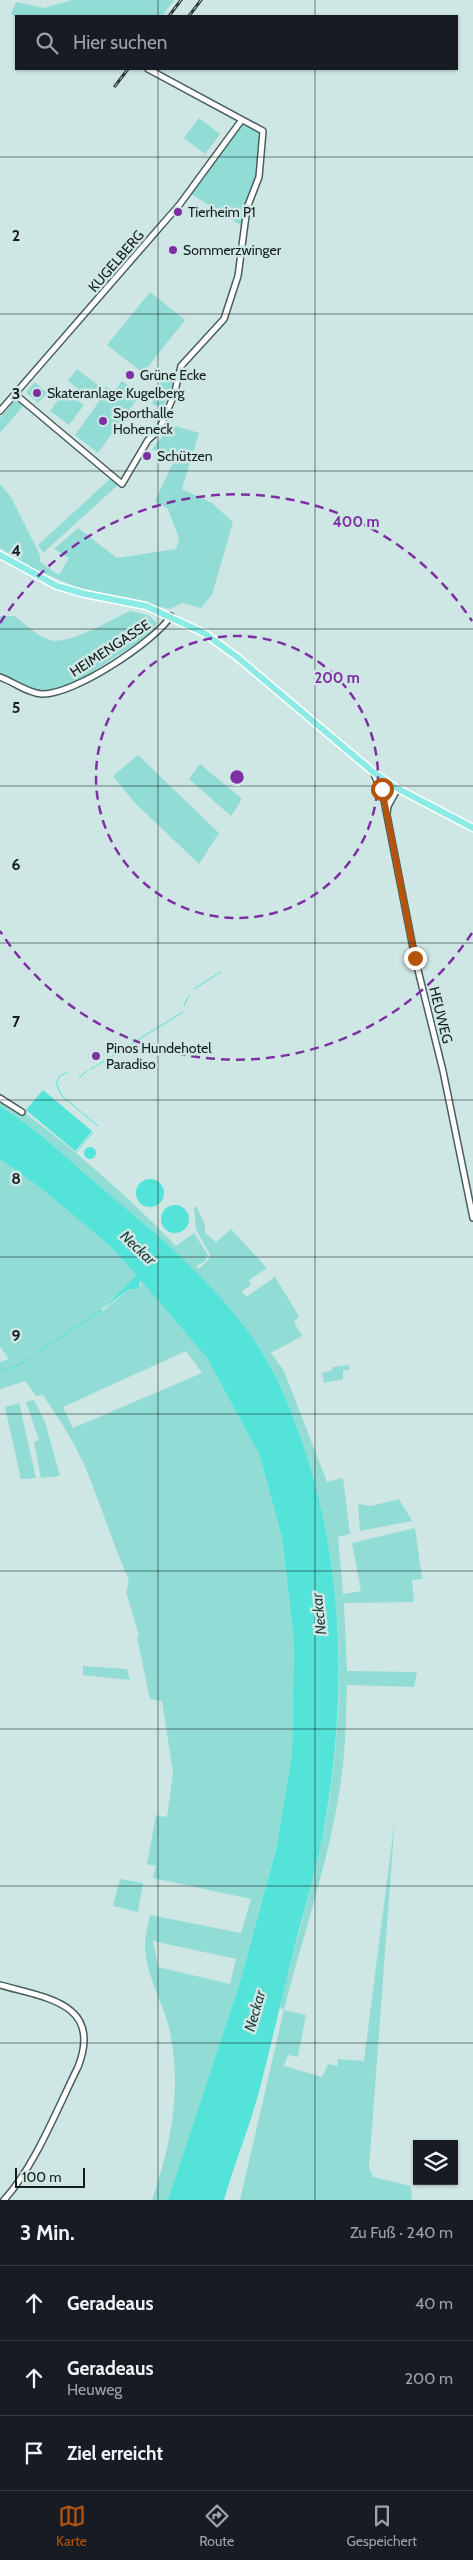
<!DOCTYPE html>
<html lang="de">
<head>
<meta charset="utf-8">
<style>
  :root { --surface:#171b24; --page:#242831; --text:#f1f3f6; --muted:#9ea1a6; --line:#363941; --accent:#b45309 }
  body { margin:0; font-family:Cabin,sans-serif; background:var(--page); color:var(--text) }
  .controls { position:absolute; right:15px; bottom:15px; display:grid; overflow:hidden; border-radius:0px; box-shadow:0 1px 4px #0004 }
  .controls button { width:45px; height:45px; display:grid; place-items:center; padding:0; border:0; border-bottom:1px solid var(--line); background:var(--surface); color:var(--text); font:25px sans-serif }
  .scale { position:absolute; left:15px; bottom:12px; width:70px; box-sizing:border-box; padding-left:5px; border:2px solid #141d1c; border-top:0; font-size:14px; line-height:18px; white-space:nowrap; color:#141d1c; -webkit-text-stroke:4px #cfe7e4; paint-order:stroke }
  .stop { position:absolute; width:15px; height:15px; margin:-11px; border:4px solid #b45309; border-radius:50%; background:#fff }
  .stop.end { background:#b45309; border-color:#fff; box-shadow:0 1px 5px #0008 }
  .list { margin:0; padding:0; list-style:none }
  h2 { display:flex; justify-content:space-between; align-items:center; height:65px; margin:0; padding:0 20px; font-size:21px }
  h2 small { font-size:16px; font-weight:400; color:var(--muted) }
  .list li { display:grid; grid-template-columns:32px 1fr auto; gap:15px; align-items:center; box-sizing:border-box; height:75px; padding:0 20px; border-top:1px solid var(--line) }
  .list b { display:block; font-size:19px; white-space:nowrap }
  .list p { margin:0; font-size:16px; white-space:nowrap; color:var(--muted) }
  .list em { font-size:16px; font-style:normal; color:var(--muted) }
  .icon { flex:none; width:28px; height:28px; fill:none; stroke:currentColor; stroke-width:2; stroke-linecap:round; stroke-linejoin:round }
  .map { position:relative; flex:none; width:473px; height:2200px; overflow:hidden }
  .search { position:absolute; background:var(--surface); box-shadow:0 1px 4px #0004; left:15px; right:15px; top:15px; height:55px; display:flex; align-items:center; gap:12px; box-sizing:border-box; padding:0 18px; border-radius:0px; color:var(--muted); font-size:19px }
  .sheet { height:290px; background:var(--surface) }
  nav { display:flex; justify-content:space-around; align-items:center; box-sizing:border-box; height:70px; border-top:1px solid var(--line); background:var(--surface); font-size:14px; color:var(--muted) }
  nav a { display:grid; justify-items:center; gap:2px }
  nav .on { color:var(--accent) }
  .map>svg:first-child { display:block }
  .green { fill:#91dcd5; fill-rule:evenodd }
  .water { fill:#53e3d8 }
  .lines { fill:none; stroke-linecap:round; stroke-linejoin:round }
  .stream { stroke:#53e3d8; stroke-width:1 }
  .minor-casing { stroke:#495e5c; stroke-width:8 }
  .major-casing { stroke:#fff; stroke-width:9 }
  .minor { stroke:#fff; stroke-width:5 }
  .major { stroke:#8cebe5; stroke-width:6 }
  .rail-casing { stroke:#2b3635; stroke-width:3 }
  .rail { stroke:#cfe7e4; stroke-width:1; stroke-dasharray:4; stroke-linecap:butt }
  .route { stroke:#b45309; stroke-width:6 }
  .grid { fill:none; stroke:#141d1c; stroke-width:1; stroke-opacity:0.55 }
  .ring { fill:none; stroke:#7d30a2; stroke-width:2.5; stroke-dasharray:9 6 }
  .poi-dot { fill:#7d30a2; stroke:#cfe7e4; stroke-width:2 }
  .labels { text-anchor:middle; stroke-width:5; stroke-linejoin:round; paint-order:stroke }
  .poi-label { font-size:14px; fill:#141d1c; stroke:#cfe7e4; text-anchor:start }
  .street-label { font-size:14px; fill:#141d1c; stroke:#cfe7e4 }
  .water-label { font-size:15px; font-style:italic; fill:#253d3b; stroke:#cfe7e4 }
  .grid-label { font-size:16px; text-anchor:middle; font-weight:bold; fill:#141d1c; stroke:#cfe7e4; stroke-width:5; stroke-linejoin:round; paint-order:stroke }
  .centre { fill:#7d30a2; stroke:#cfe7e4; stroke-width:2.5 }
  .ring-label { font-size:15px; text-anchor:middle; font-weight:bold; fill:#7d30a2; stroke:#cfe7e4; stroke-width:5; stroke-linejoin:round; paint-order:stroke }
</style>
</head>
<body>
<div class="map">
<svg width="473" height="2200" viewBox="0 0 473 2200">
  <rect width="100%" height="100%" fill="#cfe7e4"/>
  <path class="green" d="M72,0H174L162,16L16,18L11,14L16,2L44,8Z
    M199,118L220,134L205,154L184,138Z
    M241,125L261,132L258,168L255,182L247,200L242,226L191,194Z
    M150,292L185,320L143,373L107,345Z
    M77,369L100,387L91,399L68,381Z
    M163,375L174,379L163,408L152,404Z
    M122,381L141,394L98,453L75,435L98,403L106,386L113,392Z
    M35,382L47,393L38,403L26,392Z
    M65,391L84,405L69,425L50,411Z
    M16,399L25,404L0,433V418Z
    M172,425L199,433L182,489L212,503L233,522L212,595L201,608L182,603L170,609L76,587L32,568L0,548V484L11,497L40,555V562L59,575L69,558L54,549L78,528L117,558L176,549L179,539L168,509L155,501L175,459L152,449Z
    M111,478L119,484L43,553L38,545Z
    M130,611L148,615L157,623L150,635L75,683L51,692L31,690L9,677L0,676V616H14C26,624 35,635 50,640C68,646 112,619 130,611Z
    M138,755L219,833L199,864L134,802L113,776Z
    M200,764L242,799L231,816L189,779Z
    M0,1095C63,1139 123,1191 176,1246L194,1233L208,1255L204,1262L196,1266L199,1269L209,1259L210,1255L196,1229L194,1208L196,1206L205,1225V1233L216,1242L231,1229L267,1268L249,1280L251,1285L242,1291L246,1297L275,1277L299,1316L294,1322L302,1336L271,1353L284,1371L327,1482L343,1478L350,1534L338,1537L343,1594L361,1591L352,1543L415,1528L422,1579L412,1580L414,1602L344,1603L347,1671L417,1672L414,1687L347,1685C346,1714 346,1743 342,1773C332,1853 304,1931 284,2010L306,2015L298,2057L288,2055L284,2066L322,2077L328,2064L337,2066L338,2059L364,2061L395,1818L369,2168L373,2177L411,2186L412,2200H240L284,2010L279,2006C294,1948 312,1889 324,1830C347,1709 345,1578 308,1460C293,1413 275,1364 243,1325C206,1279 162,1239 117,1201C78,1169 43,1132 0,1106Z
    M0,1159L42,1189L109,1245L135,1272L138,1275L101,1309L103,1311L129,1289L141,1286V1279L207,1358L259,1454L282,1537L294,1642L292,1755L277,1844L240,1982L168,2200H152C171,2144 182,2091 170,2032C164,2003 145,1975 145,1945C145,1935 148,1924 150,1915L241,1933L251,1899L153,1878L156,1866L147,1864L156,1815L167,1817L173,1772L162,1701L150,1699L137,1637L139,1636L126,1592L129,1581C113,1544 101,1506 86,1469C75,1443 59,1419 43,1395L36,1396L25,1381L0,1389V1362L9,1359L0,1347ZM186,1351L202,1373L73,1428L63,1407ZM153,1941L236,1959L230,1984L158,1967Z
    M349,1365V1370H343V1379L324,1383L322,1373L333,1370L332,1367Z
    M34,1400L45,1422L60,1476L41,1478L34,1442L39,1440L26,1402Z
    M19,1403L36,1478L21,1479L5,1407Z
    M399,1499L412,1521L360,1531L358,1504L371,1506Z
    M83,1666L127,1669L130,1680L83,1675Z
    M120,1879L143,1883L138,1912L113,1906Z"/>
  <path class="water" d="M43,1090L92,1131L75,1151L26,1110Z
    M0,1106C41,1131 74,1165 111,1196C158,1235 206,1277 244,1326C275,1365 293,1413 308,1460C345,1578 346,1707 324,1828C317,1869 304,1909 294,1949C282,1995 272,2042 260,2088C250,2126 235,2162 224,2200H168L240,1982L277,1845L292,1755L294,1642L282,1537L259,1454L207,1358L141,1280L138,1289H129L101,1310L137,1275L109,1245L42,1189L0,1159Z
    M84 1153a6 6 0 1 1 12 0a6 6 0 1 1-12 0Z
    M136 1193a14 14 0 1 1 28 0a14 14 0 1 1-28 0Z
    M161 1219a14 14 0 1 1 28 0a14 14 0 1 1-28 0Z"/>
  <g class="lines">
    <path class="stream" d="M194,989L221,972
      M184,1006L189,995
      M91,1069L183,1012
      M67,1072L60,1076L56,1083L62,1096L98,1126
      M79,1078L87,1071
      M75,1153L93,1132
      M38,1352L102,1310
      M0,1371L15,1367L31,1358"/>
    <defs>
      <path id="minor" d="M15,394L122,484L148,440L159,430L174,395L181,366L224,319L238,276L247,208L259,177L263,131L148,69
        M0,411L180,204L241,121
        M0,677C14,682 27,693 42,694C74,695 154,642 171,616
        M374,774L383,795L415,958L443,1071L473,1218
        M385,800L388,792L398,788
        M387,813L388,806L398,788
        M0,1098L22,1112
        M0,1985C46,1998 103,2003 78,2067C57,2109 35,2166 4,2200"/>
      <path id="major" d="M0,555L57,586L85,594L146,606L204,633L237,657L372,771L391,785L473,828"/>
    </defs>
    <use href="#minor" class="minor-casing"/>
    <use href="#major" class="major-casing"/>
    <use href="#minor" class="minor"/>
    <use href="#major" class="major"/>
    <defs>
      <path id="rail" d="M169,16L181,0
        M189,16L201,0
        M115,86L128,69"/>
    </defs>
    <use href="#rail" class="rail-casing"/>
    <use href="#rail" class="rail"/>
  </g>
  <g class="lines">
    <path class="route" d="M382,789L415,958"/>
  </g>
  <path class="grid" d="M158,0V16M315,0V16M158,69V2200M315,69V2200M0,157H473M0,314H473M0,471H473M0,629H473M0,786H473M0,943H473M0,1100H473M0,1257H473M0,1414H473M0,1571H473M0,1729H473M0,1886H473M0,2043H473"/>
  <g class="ring">
    <circle cx="237" cy="777" r="141"/>
    <path d="M472 933A282 282 0 0 1 0 931M0 623A282 282 0 0 1 472 621"/>
  </g>
  <g class="poi-dot">
    <circle cx="178" cy="212" r="5"/>
    <circle cx="173" cy="250" r="5"/>
    <circle cx="130" cy="375" r="5"/>
    <circle cx="37" cy="393" r="5"/>
    <circle cx="103" cy="421" r="5"/>
    <circle cx="147" cy="456" r="5"/>
    <circle cx="96" cy="1056" r="5"/>
  </g>
  <g class="labels">
    <g class="poi-label">
      <text x="188" y="217">Tierheim P1</text>
      <text x="183" y="255">Sommerzwinger</text>
      <text x="140" y="380">Grüne Ecke</text>
      <text x="47" y="398">Skateranlage Kugelberg</text>
      <text x="113" y="418">Sporthalle<tspan x="113" dy="16">Hoheneck</tspan></text>
      <text x="157" y="461">Schützen</text>
      <text x="106" y="1053">Pinos Hundehotel<tspan x="106" dy="16">Paradiso</tspan></text>
    </g>
    <g class="street-label">
      <text transform="translate(116 261) rotate(-49)" y="5">KUGELBERG</text>
      <text transform="translate(110 648) rotate(-33)" y="5">HEIMENGASSE</text>
      <text transform="translate(441 1015) rotate(76)" y="5">HEUWEG</text>
    </g>
    <g class="water-label">
      <text transform="translate(138 1248) rotate(43)" y="5">Neckar</text>
      <text transform="translate(319 1614) rotate(-96)" y="5">Neckar</text>
      <text transform="translate(255 2011) rotate(-74)" y="5">Neckar</text>
    </g>
  </g>
  <g class="grid-label">
    <text x="16" y="241">2</text>
    <text x="16" y="399">3</text>
    <text x="16" y="556">4</text>
    <text x="16" y="713">5</text>
    <text x="16" y="870">6</text>
    <text x="16" y="1027">7</text>
    <text x="16" y="1184">8</text>
    <text x="16" y="1341">9</text>
  </g>
  <circle cx="237" cy="777" r="8" class="centre"/>
  <g class="ring-label">
    <text x="356" y="527">400 m</text>
    <text x="337" y="683">200 m</text>
  </g>
</svg>
<div class="controls">
<button><svg class="icon" aria-label="layers" viewBox="0 0 24 24"><path d="M12 4l9 5-9 5-9-5zM3 14l9 5 9-5"/></svg></button>
</div>
<div class="scale">100 m</div>
<div class="stop" style="left:382px;top:789px"></div>
<div class="stop end" style="left:415px;top:958px"></div>
<div class="search"><svg class="icon" aria-label="search" viewBox="0 0 24 24"><circle cx="10" cy="10" r="6"/><path d="M15 15l6 6"/></svg>Hier suchen</div>
</div>
<section class="sheet">
<h2>3 Min.<small>Zu Fuß · 240 m</small></h2>
<ul class="list">
<li><svg class="icon" aria-label="ahead" viewBox="0 0 24 24"><path d="M12 20V5M6 11l6-6 6 6"/></svg><div><b>Geradeaus</b></div><em>40 m</em></li>
<li><svg class="icon" aria-label="ahead" viewBox="0 0 24 24"><path d="M12 20V5M6 11l6-6 6 6"/></svg><div><b>Geradeaus</b><p>Heuweg</p></div><em>200 m</em></li>
<li><svg class="icon" aria-label="arrive" viewBox="0 0 24 24"><path d="M6 21V4h12l-3 4 3 4H6"/></svg><div><b>Ziel erreicht</b></div></li>
</ul>
</section>
<nav>
<a class="on"><svg class="icon" aria-label="map" viewBox="0 0 24 24"><path d="M3 6l6-2 6 2 6-2v14l-6 2-6-2-6 2zM9 4v14M15 6v14"/></svg>Karte</a>
<a><svg class="icon" aria-label="directions" viewBox="0 0 24 24"><path d="M12 3l9 9-9 9-9-9zM9 14v-3h6M13 9l2 2-2 2"/></svg>Route</a>
<a><svg class="icon" aria-label="saved" viewBox="0 0 24 24"><path d="M7 4h10v16l-5-4-5 4z"/></svg>Gespeichert</a>
</nav>
</body>
</html>
